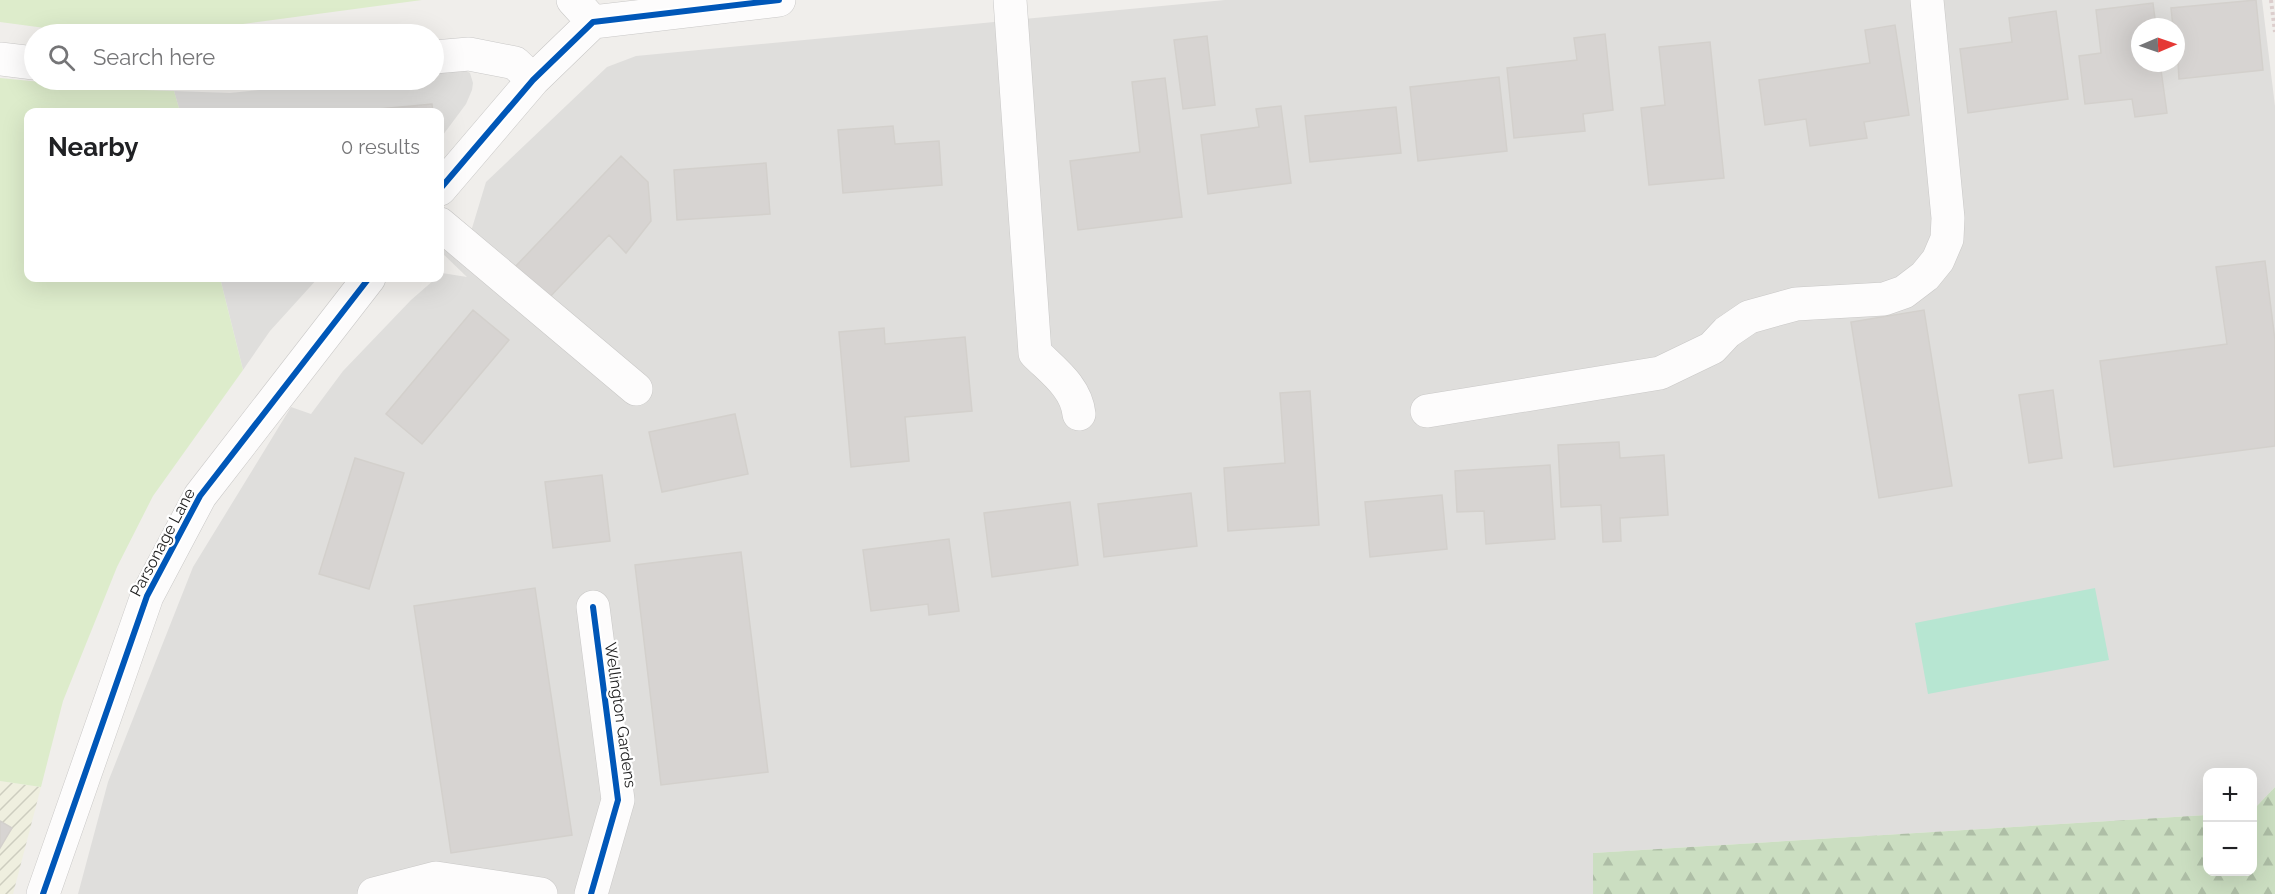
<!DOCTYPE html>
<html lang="en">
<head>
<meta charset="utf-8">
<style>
  :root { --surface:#fff; --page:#f2f2f2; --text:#202124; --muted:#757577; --line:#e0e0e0 }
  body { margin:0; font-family:Raleway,sans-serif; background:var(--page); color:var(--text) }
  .controls { position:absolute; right:18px; bottom:18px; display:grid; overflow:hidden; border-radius:12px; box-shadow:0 6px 24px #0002 }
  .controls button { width:54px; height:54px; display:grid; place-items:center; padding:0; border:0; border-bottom:2px solid var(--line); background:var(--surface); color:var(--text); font:30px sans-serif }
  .compass { position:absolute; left:2131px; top:18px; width:54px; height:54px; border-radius:50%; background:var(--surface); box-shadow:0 6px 24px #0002; rotate:88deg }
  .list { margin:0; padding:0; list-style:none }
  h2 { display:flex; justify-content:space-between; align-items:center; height:78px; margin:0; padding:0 24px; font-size:26px }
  h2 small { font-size:20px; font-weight:400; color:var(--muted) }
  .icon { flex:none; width:33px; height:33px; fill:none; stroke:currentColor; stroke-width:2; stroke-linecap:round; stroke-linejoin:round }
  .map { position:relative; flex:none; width:2275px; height:894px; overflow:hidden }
  .search { position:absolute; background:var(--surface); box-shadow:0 6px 24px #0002; left:24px; top:24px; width:420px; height:66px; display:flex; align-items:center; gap:15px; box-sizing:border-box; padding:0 21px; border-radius:33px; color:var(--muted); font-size:22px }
  .panel { position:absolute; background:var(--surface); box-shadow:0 6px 24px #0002; left:24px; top:108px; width:420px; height:174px; border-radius:12px }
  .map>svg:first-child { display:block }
  .residential { fill:#dfdedc; fill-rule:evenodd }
  .farmland { fill:url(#farmland-furrows) }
  .grass { fill:#ddeccb }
  .forest { fill:url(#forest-firs) }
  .pitch { fill:#b7e6d2 }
  .building { fill:#d7d4d2; stroke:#d3d0cc; stroke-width:1.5 }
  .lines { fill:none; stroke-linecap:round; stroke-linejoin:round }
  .minor-casing { stroke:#c9c8c7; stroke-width:34 }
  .path { stroke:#dccecd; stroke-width:4; stroke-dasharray:3 3; stroke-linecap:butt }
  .minor { stroke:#fdfcfc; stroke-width:33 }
  .cycleway-casing { stroke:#fff; stroke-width:10 }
  .cycleway { stroke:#0057b8; stroke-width:6 }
  .labels { text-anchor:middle; stroke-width:4.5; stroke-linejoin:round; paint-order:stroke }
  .street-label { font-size:16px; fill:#222; stroke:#fff }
</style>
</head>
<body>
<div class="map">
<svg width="2275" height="894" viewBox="0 0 2275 894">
  <defs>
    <pattern id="farmland-furrows" width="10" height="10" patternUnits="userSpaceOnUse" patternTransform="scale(1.5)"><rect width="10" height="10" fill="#efefdf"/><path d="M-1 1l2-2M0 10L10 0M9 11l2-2" fill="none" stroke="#cdcdbf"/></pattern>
    <pattern id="forest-firs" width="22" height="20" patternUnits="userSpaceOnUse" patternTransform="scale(1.5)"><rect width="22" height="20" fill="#cbdec1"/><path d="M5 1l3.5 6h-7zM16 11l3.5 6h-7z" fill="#aebea6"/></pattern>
  </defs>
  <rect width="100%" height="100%" fill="#f0eeeb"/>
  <path class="residential" d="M1225,0H2262L2275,106V787L2253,810L2252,772H2208L2207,815L1593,853V894H78L108,782L193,567L291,407L311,414L343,371L411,300L442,273L467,277L440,251V235L469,238L486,182L607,67L636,56ZM2140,27H2176V63H2140Z
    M463,69L470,73L473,83L472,90L466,104L440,139V112H180L174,91L230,93L358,80H434V72Z
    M220,278H318L270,331L243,370Z"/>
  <path class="farmland" d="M0,781L41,787L13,894H0Z"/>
  <path class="grass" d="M0,0H422L168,34L45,28L0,22Z
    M0,78L112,89L174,91L180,112H28V278H220L243,370L153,496L117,567L63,701L41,787L0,781Z"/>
  <path class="forest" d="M2275,787V894H1593V853L2207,815L2208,872H2252L2253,810Z"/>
  <path class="pitch" d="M2095,588L2109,660L1928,694L1915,623Z"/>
  <path class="building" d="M2256,0L2263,70L2179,79L2176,27H2173L2171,8Z
    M2153,3L2156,27H2140V63H2160L2167,113L2135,117L2132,99L2085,104L2079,56L2101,53L2096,10Z
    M2056,11L2068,99L1968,113L1960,49L2012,42L2009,18Z
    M1895,25L1909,115L1864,122L1867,138L1810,146L1806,119L1765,125L1759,80L1870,63L1865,30Z
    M1605,34L1613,110L1583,114L1585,131L1514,138L1507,68L1577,60L1574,38Z
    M1207,36L1215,105L1183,109L1174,40Z
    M1710,42L1724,178L1649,185L1641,108L1665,105L1659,47Z
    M1499,77L1507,151L1418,161L1410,87Z
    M1165,78L1182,217L1078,230L1070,161L1140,152L1132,82Z
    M432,104L433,112H346Z
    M1281,106L1291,183L1208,194L1201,135L1259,127L1256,109Z
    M1396,107L1401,153L1310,162L1305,116Z
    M893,126L895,144L939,141L942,185L843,193L838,130Z
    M621,156L648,182L651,221L626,253L609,235L546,301L513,269Z
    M766,163L770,214L677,220L674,170Z
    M2265,261L2275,340V446L2114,467L2100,361L2227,344L2216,267Z
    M473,310L509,340L422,444L386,414Z
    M1924,310L1952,486L1879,498L1851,322Z
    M884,328L885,344L965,337L972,411L905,417L909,461L851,467L839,332Z
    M2053,390L2062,458L2029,463L2019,395Z
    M1310,391L1319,525L1228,531L1224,468L1285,463L1280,393Z
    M735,414L748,474L662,492L649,432Z
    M1619,442L1620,458L1664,455L1668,515L1620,518L1621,541L1603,542L1601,505L1561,507L1558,445Z
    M355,458L404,473L369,589L319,574Z
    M1550,465L1555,539L1486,544L1484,511L1457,512L1455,471Z
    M602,475L610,541L553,548L545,482Z
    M1191,493L1197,546L1104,557L1098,504Z
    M1442,495L1447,549L1370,557L1365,502Z
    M1070,502L1078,565L992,577L984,513Z
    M949,539L959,611L929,615L928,604L871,611L863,550Z
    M741,552L768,772L661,785L635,565Z
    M535,588L572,835L451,853L414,606Z
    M0,821L12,828L0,848Z"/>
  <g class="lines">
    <defs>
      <path id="minor" d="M573,0L593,22
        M1010,0L1035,353C1053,371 1076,387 1079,414
        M434,57L469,54L515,63L533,80
        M0,59L34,63
        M440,189L533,80L593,22L779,0
        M440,224L636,389
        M1427,411L1660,373L1712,348L1727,332L1749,317L1796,304L1884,299L1904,292L1925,276L1938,260L1947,239L1948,218L1927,0
        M43,894L147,596L200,496L369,278
        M374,894L436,878L541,894
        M591,894L618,800L593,607"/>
    </defs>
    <use href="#minor" class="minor-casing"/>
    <path class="path" d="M2271,0L2275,32"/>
    <use href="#minor" class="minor"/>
    <defs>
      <path id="cycleway" d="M440,189L533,80L593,22L779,0
        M43,894L147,596L200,496L369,278
        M591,894L618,800L593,607"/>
    </defs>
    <use href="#cycleway" class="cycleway-casing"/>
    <use href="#cycleway" class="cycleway"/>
  </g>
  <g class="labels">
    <g class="street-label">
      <text transform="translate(162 542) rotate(-62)" y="6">Parsonage Lane</text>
      <text transform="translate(621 715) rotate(82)" y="6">Wellington Gardens</text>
    </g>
  </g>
</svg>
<div class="controls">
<button>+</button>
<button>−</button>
</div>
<svg class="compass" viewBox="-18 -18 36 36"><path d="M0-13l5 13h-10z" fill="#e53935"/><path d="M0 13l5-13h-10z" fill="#757577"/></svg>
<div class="search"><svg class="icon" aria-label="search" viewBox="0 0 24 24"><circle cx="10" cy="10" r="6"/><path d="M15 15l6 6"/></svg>Search here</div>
<section class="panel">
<h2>Nearby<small>0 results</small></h2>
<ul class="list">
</ul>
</section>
</div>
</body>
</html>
